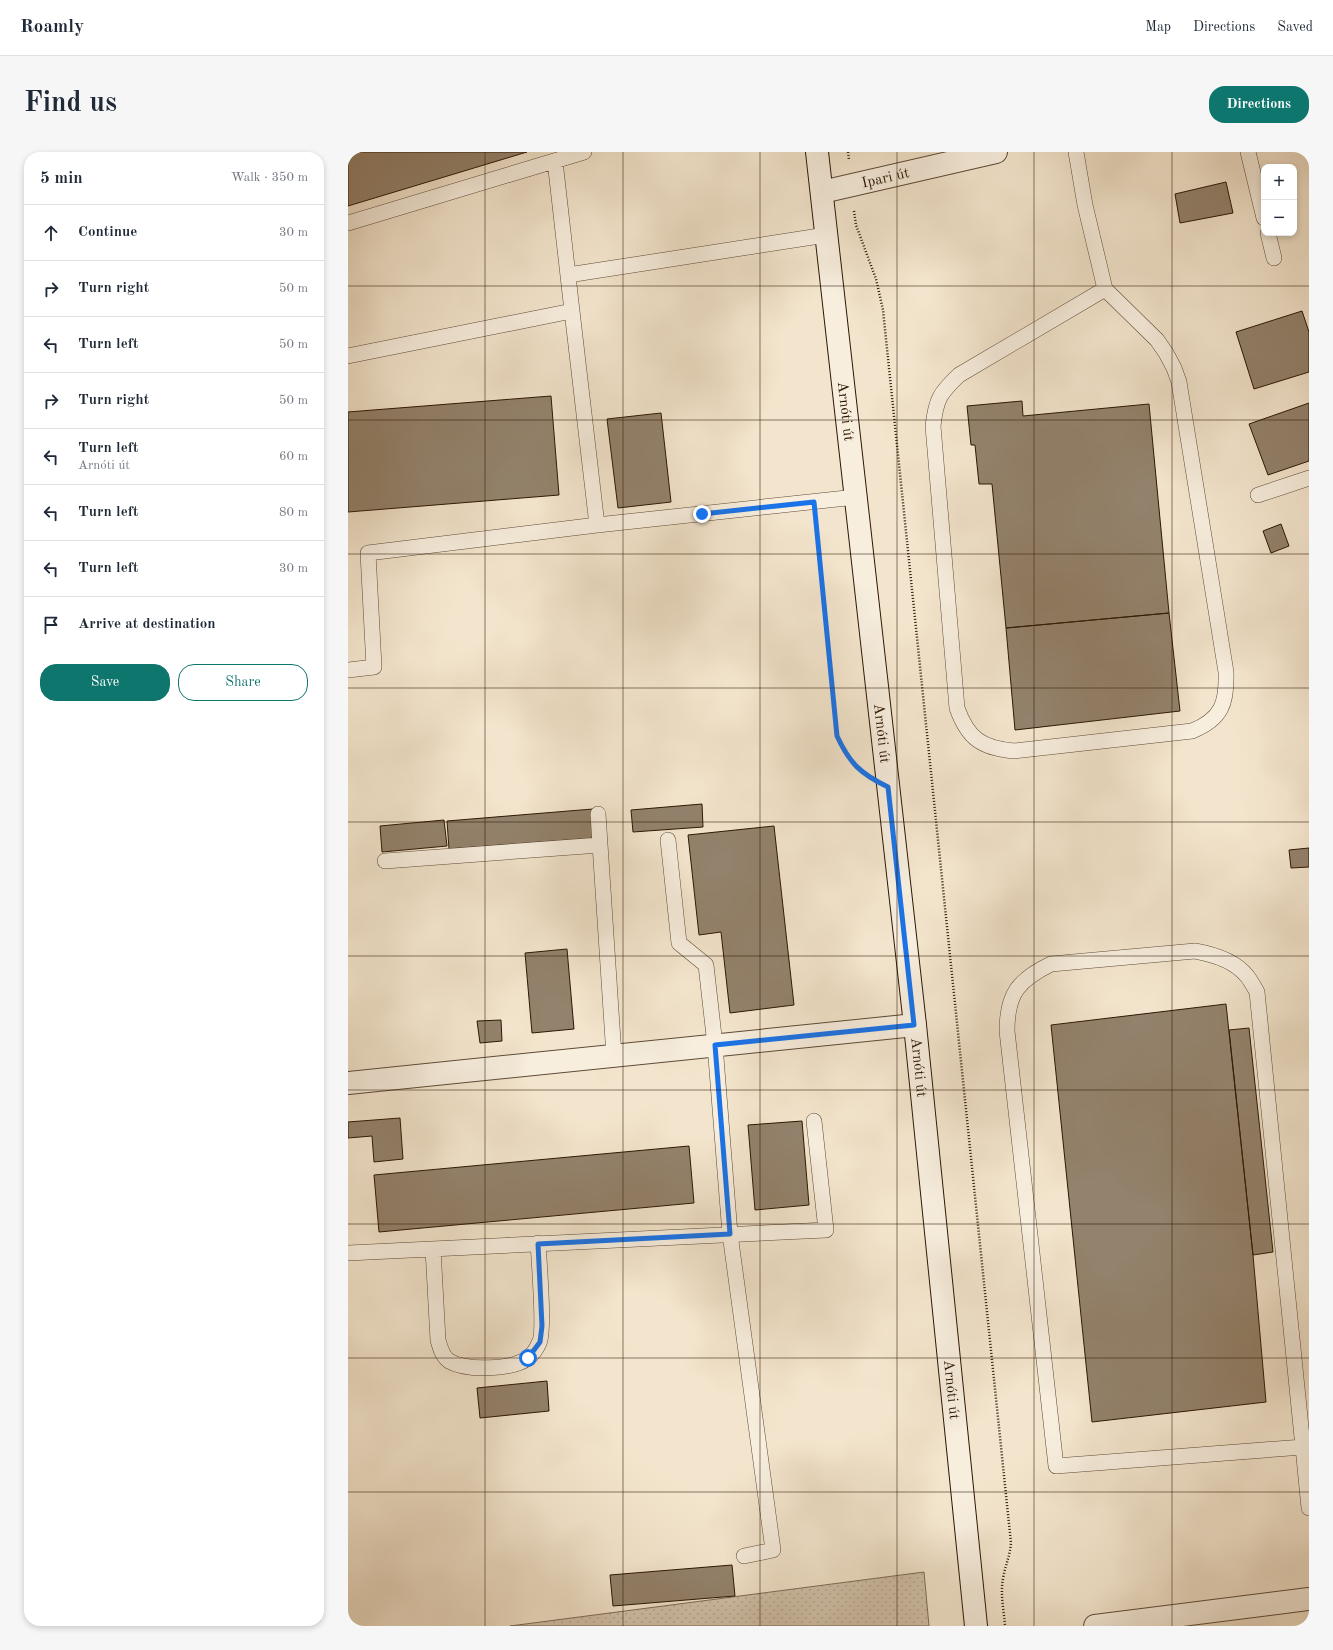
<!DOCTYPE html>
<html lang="en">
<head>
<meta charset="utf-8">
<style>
  :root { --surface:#fff; --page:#f6f6f7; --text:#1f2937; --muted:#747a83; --line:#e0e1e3; --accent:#0f766e }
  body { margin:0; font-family:"Old Standard TT",serif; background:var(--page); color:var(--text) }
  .controls { position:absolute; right:12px; top:12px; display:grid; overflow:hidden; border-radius:8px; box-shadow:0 2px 6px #0003 }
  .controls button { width:36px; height:36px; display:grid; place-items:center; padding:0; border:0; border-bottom:1px solid var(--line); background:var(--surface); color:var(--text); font:20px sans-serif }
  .stop { position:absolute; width:12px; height:12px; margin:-9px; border:3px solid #1a73e8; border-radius:50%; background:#fff }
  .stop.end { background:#1a73e8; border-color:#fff; box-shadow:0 1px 4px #0008 }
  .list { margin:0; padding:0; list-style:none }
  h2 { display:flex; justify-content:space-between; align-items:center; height:52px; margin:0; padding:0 16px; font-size:17px }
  h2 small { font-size:13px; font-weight:400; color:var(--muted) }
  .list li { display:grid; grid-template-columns:26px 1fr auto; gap:12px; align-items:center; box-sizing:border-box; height:56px; padding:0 16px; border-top:1px solid var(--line) }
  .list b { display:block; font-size:15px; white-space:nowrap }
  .list p { margin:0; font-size:13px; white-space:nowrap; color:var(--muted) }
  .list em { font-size:13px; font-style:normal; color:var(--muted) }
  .actions { display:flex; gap:8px; padding:12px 16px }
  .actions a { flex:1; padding:9px 0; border:1px solid var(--accent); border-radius:16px; text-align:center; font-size:14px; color:var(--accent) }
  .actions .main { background:var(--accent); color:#fff }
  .icon { flex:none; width:22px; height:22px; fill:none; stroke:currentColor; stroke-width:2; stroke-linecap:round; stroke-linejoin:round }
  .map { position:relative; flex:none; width:961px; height:1474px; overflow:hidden; border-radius:16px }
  header { display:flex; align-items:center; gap:24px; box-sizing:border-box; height:56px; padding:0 20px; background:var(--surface); border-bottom:1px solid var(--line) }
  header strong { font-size:19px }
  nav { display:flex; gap:22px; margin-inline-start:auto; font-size:14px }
  .intro { display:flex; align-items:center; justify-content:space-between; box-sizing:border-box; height:96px; padding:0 24px }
  h1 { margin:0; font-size:28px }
  .button { padding:10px 18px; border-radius:16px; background:var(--accent); color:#fff; font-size:14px; font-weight:700 }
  main { display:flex; gap:24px; padding:0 24px }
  aside { flex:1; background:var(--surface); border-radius:16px; box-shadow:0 2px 6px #0003 }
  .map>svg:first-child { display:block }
  .grass { fill:url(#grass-dots); stroke:#7e6c57 }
  .building { fill:#93826c; stroke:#2c1703 }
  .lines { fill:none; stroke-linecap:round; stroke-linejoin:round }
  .service-casing { stroke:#5e4a36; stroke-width:16 }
  .minor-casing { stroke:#5e4a36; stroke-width:24 }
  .secondary-casing { stroke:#2c1703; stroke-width:24 }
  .path { stroke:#2c1703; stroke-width:2.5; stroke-dasharray:1 2; stroke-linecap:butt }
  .service { stroke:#f7eede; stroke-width:15 }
  .minor { stroke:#f7eede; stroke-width:22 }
  .secondary { stroke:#f7eede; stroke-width:22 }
  .route { stroke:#1a73e8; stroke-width:5 }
  .grid { fill:none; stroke:#2c1703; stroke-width:1; stroke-opacity:0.55 }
  .labels { text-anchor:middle; stroke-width:3; stroke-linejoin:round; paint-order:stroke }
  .street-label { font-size:15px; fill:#2c1703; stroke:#f7eede }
</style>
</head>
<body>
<header>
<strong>Roamly</strong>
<nav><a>Map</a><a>Directions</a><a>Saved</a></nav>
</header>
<div class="intro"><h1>Find us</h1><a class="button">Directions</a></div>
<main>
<aside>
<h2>5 min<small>Walk · 350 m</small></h2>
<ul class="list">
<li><svg class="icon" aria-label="ahead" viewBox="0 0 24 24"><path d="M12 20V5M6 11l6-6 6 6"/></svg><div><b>Continue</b></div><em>30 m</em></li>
<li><svg class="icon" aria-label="right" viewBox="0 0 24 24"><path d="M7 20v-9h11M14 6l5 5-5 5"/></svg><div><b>Turn right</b></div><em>50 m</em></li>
<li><svg class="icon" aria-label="left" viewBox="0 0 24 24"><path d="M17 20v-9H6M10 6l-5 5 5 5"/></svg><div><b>Turn left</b></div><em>50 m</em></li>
<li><svg class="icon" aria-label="right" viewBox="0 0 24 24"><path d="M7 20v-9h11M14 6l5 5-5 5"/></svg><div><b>Turn right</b></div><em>50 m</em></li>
<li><svg class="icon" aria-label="left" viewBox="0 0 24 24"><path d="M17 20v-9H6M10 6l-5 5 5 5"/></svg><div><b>Turn left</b><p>Arnóti út</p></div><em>60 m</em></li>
<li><svg class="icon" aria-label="left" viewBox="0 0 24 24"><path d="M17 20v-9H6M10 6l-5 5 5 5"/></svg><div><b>Turn left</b></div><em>80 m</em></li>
<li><svg class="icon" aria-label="left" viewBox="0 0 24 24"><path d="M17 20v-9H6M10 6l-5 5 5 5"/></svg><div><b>Turn left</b></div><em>30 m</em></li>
<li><svg class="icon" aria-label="arrive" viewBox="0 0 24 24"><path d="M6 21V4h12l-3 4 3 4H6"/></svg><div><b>Arrive at destination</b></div></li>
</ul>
<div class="actions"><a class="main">Save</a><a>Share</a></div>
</aside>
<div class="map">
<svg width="961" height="1474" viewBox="0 0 961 1474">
  <defs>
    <pattern id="grass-dots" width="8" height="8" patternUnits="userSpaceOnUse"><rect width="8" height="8" fill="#d1c2ab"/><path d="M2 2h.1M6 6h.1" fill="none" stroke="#b4a692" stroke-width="1.8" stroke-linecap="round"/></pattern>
  </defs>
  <rect width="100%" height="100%" fill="#f3e5cd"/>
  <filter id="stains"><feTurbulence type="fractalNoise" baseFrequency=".005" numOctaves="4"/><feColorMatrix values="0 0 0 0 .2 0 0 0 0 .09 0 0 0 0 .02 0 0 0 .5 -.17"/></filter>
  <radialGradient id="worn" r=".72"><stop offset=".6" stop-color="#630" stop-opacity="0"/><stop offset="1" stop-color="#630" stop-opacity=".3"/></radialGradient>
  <path class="grass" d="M576,1420L581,1474H162Z"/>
  <path class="building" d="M0,0H179L0,54Z
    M878,30L885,61L832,71L827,42Z
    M954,159L961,180V220L906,237L888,180Z
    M203,244L211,343L0,360V260Z
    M674,249L675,264L801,252L821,461L658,476L644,332H631L627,293H623L619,254Z
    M961,251V309L920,323L901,272Z
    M313,261L323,350L270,356L259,267Z
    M933,372L941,394L923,401L915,379Z
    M821,461L832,559L667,578L658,476Z
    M354,652L355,675L285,680L283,658Z
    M245,657L248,686L101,697L99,669Z
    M96,668L99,694L34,700L32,674Z
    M426,674L446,853L382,861L373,780L351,783L340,683Z
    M961,696V715L943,716L941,698Z
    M219,797L226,877L184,881L177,801Z
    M878,852L905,1103L918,1250L744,1270L703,873Z
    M153,868L154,889L132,891L129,869Z
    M901,876L925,1100L905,1103L881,878Z
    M52,966L55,1007L26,1010L24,984L0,986V970Z
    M454,969L461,1053L407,1058L400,973Z
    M341,994L346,1051L31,1080L26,1023Z
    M199,1229L201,1259L132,1266L129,1236Z
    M384,1413L387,1444L265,1454L262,1423Z"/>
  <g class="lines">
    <defs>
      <path id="service" d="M728,0L737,53L757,137L809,188L818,201L826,216L831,230L878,520C879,551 874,567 844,579L666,599C634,596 620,587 609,556L585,274C588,247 592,241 611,223L757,137
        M900,0L916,66
        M207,9L224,159
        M0,71L236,0
        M920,81L926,106
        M220,123L478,83
        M0,204L224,159L249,373
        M910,343L961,326
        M0,518L26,515L20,401L249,373L508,345
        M250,662L266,904
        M320,688L331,791L358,813L367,893L382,1082L425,1398L396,1404
        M37,709L252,693
        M85,1097L90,1188C92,1195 94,1204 101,1209C118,1219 164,1218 180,1206C184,1203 189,1196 191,1191C197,1182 191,1108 190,1091
        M0,1101L478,1078L466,969
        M955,1295L708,1314L659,879C659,842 670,828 703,812L847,799C864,802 887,809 899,824C903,829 906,835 909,840L955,1295L961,1356"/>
      <g id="minor">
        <path id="s1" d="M474,40L648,0"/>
        <path d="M0,931L567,873"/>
        <path d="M747,1474L961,1447"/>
      </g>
      <g id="secondary">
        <path id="s2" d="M469,0L567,873L628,1474"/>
      </g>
    </defs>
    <use href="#service" class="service-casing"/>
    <use href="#minor" class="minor-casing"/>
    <use href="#secondary" class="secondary-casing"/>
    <path class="path" d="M500,0L501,8
      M506,59L508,73L528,127L535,158L663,1391C662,1404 657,1414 655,1427C652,1442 656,1459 657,1474
      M468,370L489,584L498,603L512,618"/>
    <use href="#service" class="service"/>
    <use href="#minor" class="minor"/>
    <use href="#secondary" class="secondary"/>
  </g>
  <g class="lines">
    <path class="route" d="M180,1206L192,1190L194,1174L190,1092L382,1082L367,893L566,873L540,635C513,622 502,612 489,584L466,350L354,362"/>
  </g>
  <path class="grid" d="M137,0V1474M275,0V1474M412,0V1474M549,0V1474M686,0V1474M824,0V1474M0,134H961M0,268H961M0,402H961M0,536H961M0,670H961M0,804H961M0,938H961M0,1072H961M0,1206H961M0,1340H961"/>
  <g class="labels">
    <g class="street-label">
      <text dy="5" stroke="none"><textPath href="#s1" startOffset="65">Ipari út</textPath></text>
      <text dy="5" stroke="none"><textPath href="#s2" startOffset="261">Arnóti út</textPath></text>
      <text dy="5" stroke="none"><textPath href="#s2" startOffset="585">Arnóti út</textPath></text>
      <text dy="5" stroke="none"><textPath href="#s2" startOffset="921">Arnóti út</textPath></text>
      <text dy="5" stroke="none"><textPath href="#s2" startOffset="1245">Arnóti út</textPath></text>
    </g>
  </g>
  <rect width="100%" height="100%" filter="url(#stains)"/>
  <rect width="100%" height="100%" fill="url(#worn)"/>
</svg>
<div class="controls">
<button>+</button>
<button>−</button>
</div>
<div class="stop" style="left:180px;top:1206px"></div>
<div class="stop end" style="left:354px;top:362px"></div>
</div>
</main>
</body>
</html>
